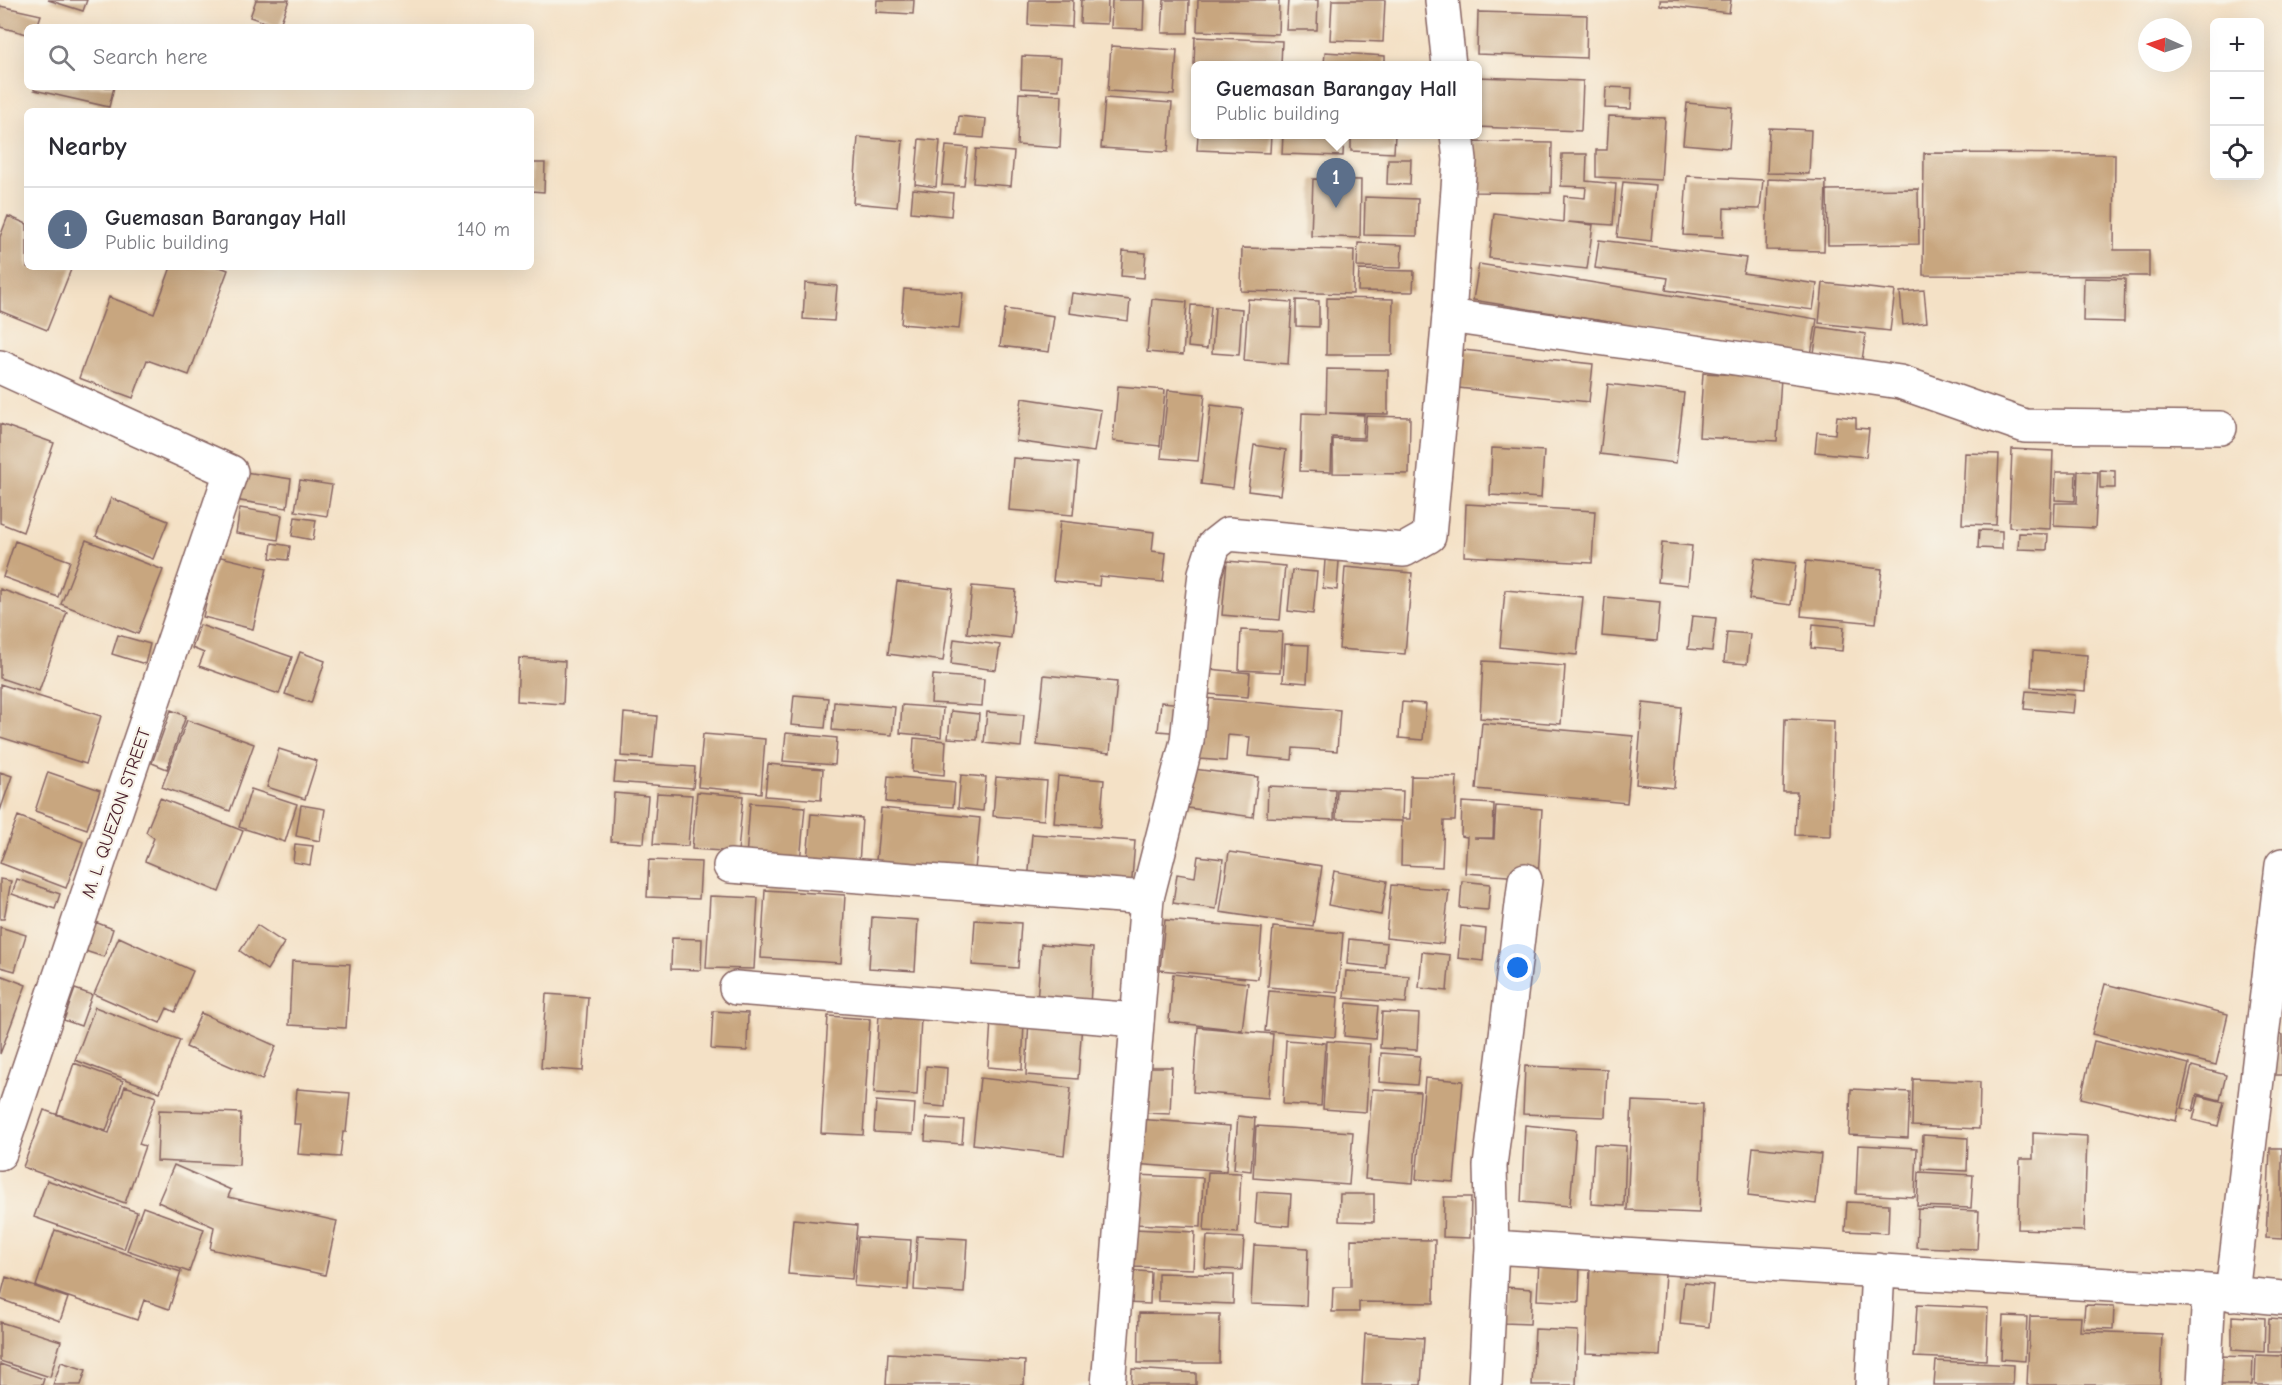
<!DOCTYPE html>
<html lang="en">
<head>
<meta charset="utf-8">
<style>
  :root { --surface:#fff; --page:#f7f7f7; --text:#2b2b33; --muted:#7c7c81; --line:#e1e1e2; --accent:#1a73e8 }
  body { margin:0; font-family:"Comic Neue",sans-serif; background:var(--page); color:var(--text) }
  .controls { position:absolute; right:18px; top:18px; display:grid; overflow:hidden; border-radius:9px; box-shadow:0 6px 24px #0002 }
  .controls button { width:54px; height:54px; display:grid; place-items:center; padding:0; border:0; border-bottom:2px solid var(--line); background:var(--surface); color:var(--text); font:30px sans-serif }
  .compass { position:absolute; left:2138px; top:18px; width:54px; height:54px; border-radius:50%; background:var(--surface); box-shadow:0 6px 24px #0002; rotate:273deg }
  .you { position:absolute; left:1518px; top:968px; width:21px; height:21px; margin:-15px; border:4px solid #fff; border-radius:50%; background:#1a73e8; box-shadow:0 0 0 9px #1a73e833 }
  .badge { display:grid; place-items:center; width:39px; height:39px; border-radius:50%; background:var(--accent); color:#fff; font-size:20px; font-weight:700 }
  .pin { position:absolute; translate:-50% -50px; filter:drop-shadow(0 2px 3px #0008) }
  .pin::after { content:''; position:absolute; top:32px; width:21px; height:18px; background:inherit; clip-path:polygon(0 0,100% 0,50% 100%) }
  .popup { position:absolute; left:1191px; top:61px; width:291px; height:78px; box-sizing:border-box; display:grid; place-content:center; border-radius:9px; background:var(--surface); filter:drop-shadow(0 2px 4px #0005); font-size:20px; white-space:nowrap; color:var(--muted) }
  .popup b { font-size:22px; color:var(--text) }
  .popup::after { content:''; position:absolute; left:50%; top:100%; margin-left:-12px; border:12px solid transparent; border-top-color:var(--surface) }
  .list { margin:0; padding:0; list-style:none }
  h2 { display:flex; justify-content:space-between; align-items:center; height:78px; margin:0; padding:0 24px; font-size:26px }
  h2 small { font-size:20px; font-weight:400; color:var(--muted) }
  .list li { display:grid; grid-template-columns:39px 1fr auto; gap:18px; align-items:center; box-sizing:border-box; height:84px; padding:0 24px; border-top:2px solid var(--line) }
  .list b { display:block; font-size:22px; white-space:nowrap }
  .list p { margin:0; font-size:20px; white-space:nowrap; color:var(--muted) }
  .list em { font-size:20px; font-style:normal; color:var(--muted) }
  .icon { flex:none; width:33px; height:33px; fill:none; stroke:currentColor; stroke-width:2; stroke-linecap:round; stroke-linejoin:round }
  .map { position:relative; flex:none; width:2282px; height:1385px; overflow:hidden }
  .search { position:absolute; background:var(--surface); box-shadow:0 6px 24px #0002; left:24px; top:24px; width:510px; height:66px; display:flex; align-items:center; gap:15px; box-sizing:border-box; padding:0 21px; border-radius:9px; color:var(--muted); font-size:22px }
  .panel { position:absolute; background:var(--surface); box-shadow:0 6px 24px #0002; left:24px; top:108px; width:510px; height:162px; border-radius:9px }
  .map>svg:first-child { display:block }
  .building { fill:#c8a67f }
  .lines { fill:none; stroke-linecap:round; stroke-linejoin:round }
  .minor-casing { stroke:#866361; stroke-width:36 }
  .tertiary-casing { stroke:#866361; stroke-width:36 }
  .minor { stroke:#fff; stroke-width:33 }
  .tertiary { stroke:#fff; stroke-width:33 }
  .labels { text-anchor:middle; stroke-width:4.5; stroke-linejoin:round; paint-order:stroke }
  .street-label { font-size:18px; fill:#4a1f2b; stroke:#f7f3e8 }
</style>
</head>
<body>
<div class="map">
<svg width="2282" height="1385" viewBox="0 0 2282 1385">
  <rect width="100%" height="100%" fill="#f7f3e8"/>
  <filter id="ink" filterUnits="userSpaceOnUse"><feTurbulence type="fractalNoise" baseFrequency=".0167" numOctaves="2"/><feDisplacementMap in="SourceGraphic" scale="12" xChannelSelector="R" yChannelSelector="G"/><feConvolveMatrix kernelMatrix="1 2 1 2 8 2 1 2 1" color-interpolation-filters="sRGB"/></filter>
  <filter id="wash" filterUnits="userSpaceOnUse"><feTurbulence type="fractalNoise" baseFrequency=".008" numOctaves="4" result="noise"/><feDisplacementMap in="SourceGraphic" scale="24" xChannelSelector="R" yChannelSelector="G"/><feGaussianBlur stdDeviation="1.35" result="paint"/><feColorMatrix in="noise" values="0 0 0 0 0 0 0 0 0 0 0 0 0 0 0 0 0 1.4 0 .05"/><feComposite in="paint" operator="in"/></filter>
  <g filter="url(#wash)">
    <rect width="100%" height="100%" fill="#f4e1c6"/>
    <g id="blocks">
      <path class="building" d="M48,0H87L83,11Z
        M256,0H289L279,27L250,17Z
        M877,0H914L913,14L876,12Z
        M1029,0H1073L1072,27L1028,25Z
        M1081,0H1108L1107,24L1080,23Z
        M1112,0H1144L1143,29L1111,28Z
        M1164,0H1189L1188,33H1162Z
        M1198,0H1279L1278,34L1197,31Z
        M1288,0H1318L1317,30H1286Z
        M1332,0H1385L1383,42L1330,40Z
        M1660,0H1731L1729,13L1660,5Z
        M0,6L41,15L37,27H27V34L0,27Z
        M1478,12L1587,15L1586,58L1477,54Z
        M1195,37L1282,41L1281,65H1194Z
        M1111,46L1177,50L1174,95L1108,91Z
        M1325,52L1385,56V65H1324Z
        M1022,56L1061,58L1059,90L1021,88Z
        M1477,77L1583,81L1581,131L1477,127Z
        M34,87H114L109,107L34,90Z
        M1606,87L1632,88L1631,109L1605,108Z
        M1019,93L1062,95L1060,148L1017,145Z
        M1105,98L1172,103L1168,152L1101,148Z
        M1687,103L1732,107L1729,148L1683,144Z
        M959,116L986,119L984,138L957,136Z
        M1609,116L1665,118L1661,180L1596,177V150H1607Z
        M1769,128L1811,130L1809,174L1767,173Z
        M1198,134H1271L1270,153L1197,150Z
        M1283,134H1344L1343,156L1282,154Z
        M1351,134H1395L1394,153L1351,151Z
        M858,137L903,141L897,207L853,203Z
        M919,139L940,141L936,187L915,184Z
        M1474,142L1552,143L1551,193L1473,192Z
        M946,146L968,148L964,186L942,185Z
        M976,149L1014,152L1011,186L973,183Z
        M1924,153L2115,154L2114,250H2149V276L1923,275Z
        M1562,154H1587L1586,181L1616,184L1613,225L1568,222L1593,225L1587,269L1489,258L1494,213L1563,222L1564,196L1585,198L1586,187L1561,186Z
        M1388,159H1411L1410,185L1387,184Z
        M531,163H545L544,192L531,191Z
        M1687,176L1763,180L1760,209L1724,208L1723,237L1683,235Z
        M1313,179L1361,180L1360,238L1311,236Z
        M1768,179L1826,181L1824,251L1766,250Z
        M1623,182L1656,185L1651,241L1617,237Z
        M913,189L953,193L951,216L911,212Z
        M1918,189L1919,244L1828,245L1827,190Z
        M1365,197L1418,199L1417,236L1364,235Z
        M8,216L27,224V267H72L47,330L0,311V237Z
        M1599,240L1746,258L1743,273L1817,284L1813,310L1666,290L1668,278L1595,268Z
        M1358,243L1402,245L1401,268L1357,267Z
        M1242,248L1354,250L1353,294L1241,291Z
        M1123,251L1146,253L1144,278L1121,276Z
        M1479,264L1817,319L1811,355L1473,300Z
        M171,267H220L228,270L189,375L147,360L133,398L79,378L109,297L154,314Z
        M1359,270L1414,271L1413,292L1358,291Z
        M2084,278L2125,279L2124,322L2083,321Z
        M805,283L837,286L834,321L803,319Z
        M1823,283L1895,291L1890,331L1819,323Z
        M904,289L963,293L959,329L901,324Z
        M1924,290L1927,322L1903,325L1900,292Z
        M1072,293L1130,300L1128,321L1069,313Z
        M1327,298L1393,299L1392,355H1326Z
        M1152,299L1187,302L1183,355L1147,352Z
        M1248,299L1292,302L1288,364L1244,361Z
        M1296,300L1319,301V327L1296,326Z
        M1191,305L1211,306L1207,349L1188,347Z
        M1215,307L1242,309L1239,355L1212,353Z
        M1005,309L1054,316L1049,352L1000,346Z
        M1818,327L1866,334L1862,360L1814,353Z
        M1463,350L1593,364L1589,402L1459,388Z
        M1327,369L1388,370V414L1329,413L1364,415L1363,438L1332,437L1331,472L1300,471L1302,413L1326,414Z
        M1703,373L1781,377L1777,441L1699,437Z
        M1608,384L1684,393L1676,463L1600,454Z
        M1118,386L1165,390L1160,446L1113,441Z
        M1168,390L1205,394L1198,461L1161,458Z
        M1022,398L1101,410L1094,452L1016,441Z
        M1211,405L1243,409L1233,488L1201,484Z
        M1366,416L1410,417L1409,474L1333,473V439L1365,440Z
        M1837,416L1856,418V428L1869,429L1866,457L1815,452L1817,432L1835,434Z
        M0,424L54,443L23,532L0,523Z
        M1254,445L1286,450L1280,495L1248,491Z
        M1492,448L1544,451L1541,498L1490,495Z
        M2012,449L2053,451L2050,529L2009,527Z
        M1965,453L1999,454L1996,525L1962,524Z
        M1013,458L1078,463L1073,515L1009,510Z
        M2100,470L2115,471V488H2100Z
        M238,471L291,479L287,508L234,500Z
        M2078,471L2098,472L2095,528L2054,526L2055,503H2077Z
        M2056,472H2076L2075,501L2055,500Z
        M300,480L332,485L327,516L295,511Z
        M111,498L168,521L153,559L96,536Z
        M1466,504L1595,511L1592,563L1464,556Z
        M240,508L282,515L278,540L236,533Z
        M295,517L316,520L313,540L292,536Z
        M1060,521L1154,532L1152,551L1166,553L1163,582L1100,576L1099,586L1053,581Z
        M1979,530L2002,531V549L1978,548Z
        M2019,533L2048,534L2047,550L2018,549Z
        M86,540L163,570L138,634L61,604Z
        M15,541L70,561L58,597L3,577Z
        M272,543L290,546L288,560L270,558Z
        M1662,543L1692,546L1688,585L1658,582Z
        M217,556L267,568L253,629L203,617Z
        M1755,558L1796,563L1791,605L1749,599Z
        M1325,560L1339,561L1337,590L1323,588Z
        M1227,561L1285,566L1280,620L1222,615Z
        M1806,561L1882,569L1876,623L1801,616Z
        M1345,567L1412,573L1405,654L1339,649Z
        M1292,570L1317,572L1313,614L1288,611Z
        M897,582L953,589L943,661L888,654Z
        M972,586L1016,590L1011,638L967,633Z
        M0,589L67,612L39,691L0,678Z
        M1505,590L1583,597L1577,655L1500,647Z
        M1605,597L1660,602L1657,641L1602,636Z
        M1692,616L1716,618L1712,651L1688,649Z
        M1813,624L1844,627L1842,651L1811,648Z
        M200,625L292,657L279,694L199,666L204,653L192,648Z
        M1241,630L1282,632L1280,672L1239,670Z
        M1727,632L1750,634L1747,664L1724,662Z
        M118,635L150,644L145,664L112,654Z
        M954,639L1000,645L996,670L951,664Z
        M1285,644L1309,645L1307,683L1283,681Z
        M2033,651L2087,655L2085,691L2031,687Z
        M300,652L325,661L311,703L285,694Z
        M519,658L565,661L563,704L517,701Z
        M1483,661L1565,666L1561,724L1480,718Z
        M1209,669L1250,673L1248,697L1207,694Z
        M933,675L984,679L982,706L931,703Z
        M1044,675L1117,682L1110,753L1037,745Z
        M0,684L101,716L86,764L0,737Z
        M2026,691L2075,695L2073,713L2024,709Z
        M794,695L828,698L825,728L791,725Z
        M1204,698L1340,710L1337,751L1293,748L1292,760L1248,756L1250,737L1228,735L1226,761L1199,759Z
        M834,702L895,707L892,735L832,730Z
        M1161,702L1184,704L1182,733L1158,731Z
        M1402,702L1426,704L1423,740L1399,738Z
        M1643,703L1681,707L1674,788L1636,784Z
        M902,705L943,708L941,737L900,733Z
        M171,710L186,716L167,769L152,763Z
        M951,711L979,714L977,740L948,738Z
        M987,712L1024,715L1021,747L984,743Z
        M624,713L657,716L653,758L621,756Z
        M1785,719L1834,721L1831,836L1795,835L1797,792H1783Z
        M187,720L254,744L230,811L162,787Z
        M1482,723L1633,736L1627,803L1476,789Z
        M786,733L837,738L835,765L783,761Z
        M703,734L765,739L761,793L698,787Z
        M914,738L946,741L944,775L912,772Z
        M279,749L317,761L305,799L267,787Z
        M616,762L695,767L693,788L614,782Z
        M768,764L823,769L821,800L765,796Z
        M1193,769L1258,777L1253,817L1188,808Z
        M0,772L12,776L0,811Z
        M48,772L100,790L87,829L35,811Z
        M961,775L986,777L983,811L958,808Z
        M888,776L955,782L953,807L886,802Z
        M1058,776L1104,780L1100,827L1054,823Z
        M1411,776L1457,777L1455,821H1444L1442,867L1401,865L1402,821L1336,819L1337,789L1403,791L1402,819H1410Z
        M996,777L1047,781L1044,820L993,816Z
        M1268,786L1335,789L1334,820L1267,817Z
        M251,789L297,804L285,842L239,827Z
        M697,792L743,796L738,852L692,849Z
        M614,793L648,796L644,843L611,841Z
        M657,793L692,795L688,846L653,844Z
        M160,798L243,831L219,892L145,861L154,838L146,832Z
        M1462,802L1494,804L1493,838H1474L1494,839L1496,806L1542,809L1538,878L1465,873L1467,837L1461,836Z
        M750,803L805,807L800,862L746,858Z
        M301,805L325,809L320,841L296,836Z
        M881,808L980,818L974,880L875,871Z
        M811,814L862,818L859,864L807,860Z
        M18,816L83,842L66,888L0,863Z
        M1032,834L1135,841L1131,891L1028,883Z
        M295,844L313,846L310,865L293,862Z
        M1229,852L1322,866L1313,926L1220,912Z
        M1198,856L1223,859L1216,909L1173,903L1177,874L1195,877Z
        M649,860L701,862L699,899L647,897Z
        M1334,871L1387,881L1381,915L1328,905Z
        M0,879L11,881L4,919H0Z
        M17,879L60,894L55,909L12,894Z
        M1462,881L1490,884L1488,910L1460,908Z
        M1391,885L1449,890L1443,944L1386,938Z
        M765,890L845,895L841,963L761,958Z
        M710,896L758,898L754,969L706,968Z
        M872,917L918,920L915,971L869,968Z
        M975,920L1021,923L1018,968L972,965Z
        M1165,920L1262,928L1258,979L1160,970Z
        M95,922L113,929L104,957L85,951Z
        M257,925L284,943L267,970L240,951Z
        M1461,926L1486,929L1483,961L1458,958Z
        M0,927L26,935L15,971L0,967Z
        M1273,927L1343,933L1338,993L1268,987Z
        M119,937L193,971L175,1012L167,1008L160,1023L94,994Z
        M672,938L702,939L701,970L671,969Z
        M1349,939L1387,943L1385,968L1347,964Z
        M1041,944L1093,948L1090,1007L1037,1003Z
        M1422,952L1450,955L1447,991L1419,988Z
        M292,961L350,964L346,1028L289,1025Z
        M1346,971L1409,976L1406,1003L1344,998Z
        M1173,974L1248,983L1242,1030L1169,1022Z
        M0,975L26,985L0,1054Z
        M2105,984L2228,1014L2216,1065L2092,1034Z
        M75,989L92,995L81,1026L64,1020Z
        M1269,991L1338,997L1335,1037L1265,1031Z
        M546,994L588,997L583,1071L541,1068Z
        M1347,1003L1378,1006L1375,1039L1344,1036Z
        M95,1007L180,1040L160,1092L75,1060Z
        M713,1011L748,1013L747,1051L711,1049Z
        M1382,1012L1419,1014L1417,1050L1380,1048Z
        M201,1013L276,1046L262,1080L186,1047Z
        M879,1015L921,1018L917,1095L874,1093Z
        M828,1016L870,1019L863,1135L821,1133Z
        M1029,1019L1082,1023L1078,1079L1026,1075Z
        M991,1020L1024,1021L1022,1070L988,1067Z
        M1198,1027L1273,1034L1268,1098L1193,1092Z
        M2276,1034L2282,1035V1075H2274Z
        M1286,1040L1325,1043L1321,1106L1283,1104Z
        M1327,1041L1370,1044L1366,1112L1323,1109Z
        M2094,1041L2189,1064L2176,1121L2081,1098Z
        M1381,1053L1420,1056L1417,1085L1379,1082Z
        M74,1063L123,1081L106,1131L57,1114Z
        M926,1066L947,1068L945,1107L924,1105Z
        M1525,1066L1607,1069L1605,1117L1523,1114Z
        M2192,1066L2226,1075L2220,1100L2197,1094L2193,1111L2182,1108Z
        M1148,1067H1172L1170,1114L1146,1113Z
        M980,1078L1071,1088L1064,1155L973,1144Z
        M1425,1078L1463,1081L1454,1182L1416,1179Z
        M1913,1079L1980,1082L1979,1129L1912,1126Z
        M125,1086L156,1097L139,1144L145,1146L125,1203L23,1167L44,1110L109,1133Z
        M297,1089L350,1093L346,1132H343L340,1157L298,1154L301,1124H294Z
        M1372,1089L1420,1092L1413,1183L1365,1179Z
        M1851,1089L1910,1092L1908,1138L1849,1135Z
        M2199,1096L2224,1102L2218,1126L2193,1120Z
        M876,1101L915,1104L913,1134L874,1132Z
        M1632,1101L1703,1104L1699,1213L1627,1210Z
        M159,1110L241,1113L239,1165L157,1161Z
        M1238,1116L1255,1118L1251,1171L1234,1169Z
        M926,1118L964,1120L962,1144L925,1141Z
        M1137,1119L1230,1126L1226,1171L1134,1164Z
        M1525,1125L1576,1130L1570,1206L1521,1202Z
        M1256,1126L1353,1132L1349,1185L1253,1178Z
        M2033,1133L2087,1136L2084,1231L2018,1229L2020,1159H2033Z
        M1923,1135L1968,1138L1967,1171L1922,1169Z
        M1594,1144L1626,1146L1624,1206L1591,1204Z
        M1858,1145L1917,1148L1915,1197L1856,1194Z
        M1753,1147L1821,1154L1816,1204L1748,1196Z
        M2270,1148H2282V1239L2266,1238Z
        M174,1165L231,1190L228,1197L337,1221L325,1275L210,1249L214,1227L158,1202Z
        M1208,1172L1241,1173L1238,1233L1204,1231Z
        M1919,1172L1973,1175L1971,1208L1917,1206Z
        M1136,1175L1203,1178L1201,1227L1134,1224Z
        M47,1180L137,1212L124,1249L34,1217Z
        M1257,1192L1291,1194L1289,1226L1255,1223Z
        M1340,1194H1374V1222L1339,1221Z
        M1444,1197H1471L1470,1238L1443,1237Z
        M1847,1202L1889,1204L1888,1233L1845,1231Z
        M143,1207L204,1229L189,1272L127,1250Z
        M1918,1209L1979,1211L1977,1249L1916,1247Z
        M793,1219L857,1225L852,1279L788,1274Z
        M1134,1229L1195,1232L1193,1269L1132,1267Z
        M55,1230L181,1272L169,1309L144,1300L137,1320L36,1286Z
        M917,1236L967,1239L964,1293L914,1290Z
        M1207,1236L1244,1238L1242,1270L1205,1268Z
        M858,1237L911,1240L908,1290L854,1286Z
        M1351,1239L1435,1240L1434,1303L1359,1302V1312H1332L1333,1287H1351Z
        M1254,1245L1308,1248L1306,1306L1251,1304Z
        M1539,1261L1580,1264L1579,1302L1537,1300Z
        M1126,1270L1151,1272L1150,1304L1125,1303Z
        M1590,1270L1665,1273L1660,1356L1586,1353Z
        M1158,1273L1234,1275L1233,1304L1158,1301Z
        M6,1277L68,1298L60,1321L0,1299Z
        M1684,1282L1713,1285L1709,1327L1680,1324Z
        M1505,1287L1532,1289L1530,1324L1504,1323Z
        M1917,1305L1988,1308L1986,1360L1914,1357Z
        M2085,1305L2114,1306L2113,1329L2083,1328Z
        M1139,1313L1220,1314L1219,1363H1138Z
        M2003,1316L2027,1317L2025,1361L2001,1359Z
        M2030,1316L2081,1317L2080,1331L2162,1334L2160,1385H2027Z
        M2232,1316L2265,1318L2264,1352L2232,1350Z
        M2269,1318L2282,1319V1352H2268Z
        M0,1322L61,1341L50,1377L0,1361Z
        M1535,1329L1578,1331L1576,1385H1532Z
        M1365,1334L1424,1338L1421,1385H1362Z
        M888,1353L1025,1361L1024,1385H886Z
        M2256,1355L2282,1356V1385H2255Z
        M2218,1356L2253,1357L2252,1385H2218Z
        M1936,1361L2014,1365L2013,1385H1934Z
        M61,1362L86,1370L81,1385H53Z
        M0,1364L44,1379L42,1385H0Z
        M1132,1369L1196,1373V1385H1131Z"/>
    </g>
  </g>
  <g filter="url(#ink)">
    <use href="#blocks" fill-opacity="0" stroke="#866361" stroke-width="1.5"/>
    <g class="lines">
      <defs>
        <path id="minor" d="M1449,316L1900,382L2025,426L2220,428
          M0,367L231,472L0,1153
          M730,866L1147,898
          M736,988L1137,1020
          M1492,1247L2209,1291L2282,1298
          M2232,1294L2282,865
          M1485,1385L1492,1247L1490,1166L1525,880
          M1872,1385L1878,1270
          M2204,1385L2209,1291"/>
        <path id="tertiary" d="M1442,0L1449,65
          M1108,1385L1147,898L1187,741L1205,573L1214,545L1228,534L1404,550L1429,536L1449,316L1460,160L1457,134"/>
      </defs>
      <use href="#minor" class="minor-casing"/>
      <use href="#tertiary" class="tertiary-casing"/>
      <use href="#minor" class="minor"/>
      <use href="#tertiary" class="tertiary"/>
    </g>
  </g>
  <g class="labels">
    <g class="street-label">
      <text transform="translate(116 813) rotate(-71)" y="6">M. L. QUEZON STREET</text>
    </g>
  </g>
</svg>
<div class="controls">
<button>+</button>
<button>−</button>
<button><svg class="icon" aria-label="locate" viewBox="0 0 24 24"><circle cx="12" cy="12" r="6"/><path d="M12 2v4M12 18v4M2 12h4M18 12h4"/></svg></button>
</div>
<svg class="compass" viewBox="-18 -18 36 36"><path d="M0-13l5 13h-10z" fill="#e53935"/><path d="M0 13l5-13h-10z" fill="#7c7c81"/></svg>
<div class="you"></div>
<div class="pin badge" style="left:1336px;top:208px;background:#5c6f8a">1</div>
<div class="popup"><b>Guemasan Barangay Hall</b>Public building</div>
<div class="search"><svg class="icon" aria-label="search" viewBox="0 0 24 24"><circle cx="10" cy="10" r="6"/><path d="M15 15l6 6"/></svg>Search here</div>
<section class="panel">
<h2>Nearby<small></small></h2>
<ul class="list">
<li><span class="badge" style="background:#5c6f8a">1</span><div><b>Guemasan Barangay Hall</b><p>Public building</p></div><em>140 m</em></li>
</ul>
</section>
</div>
</body>
</html>
